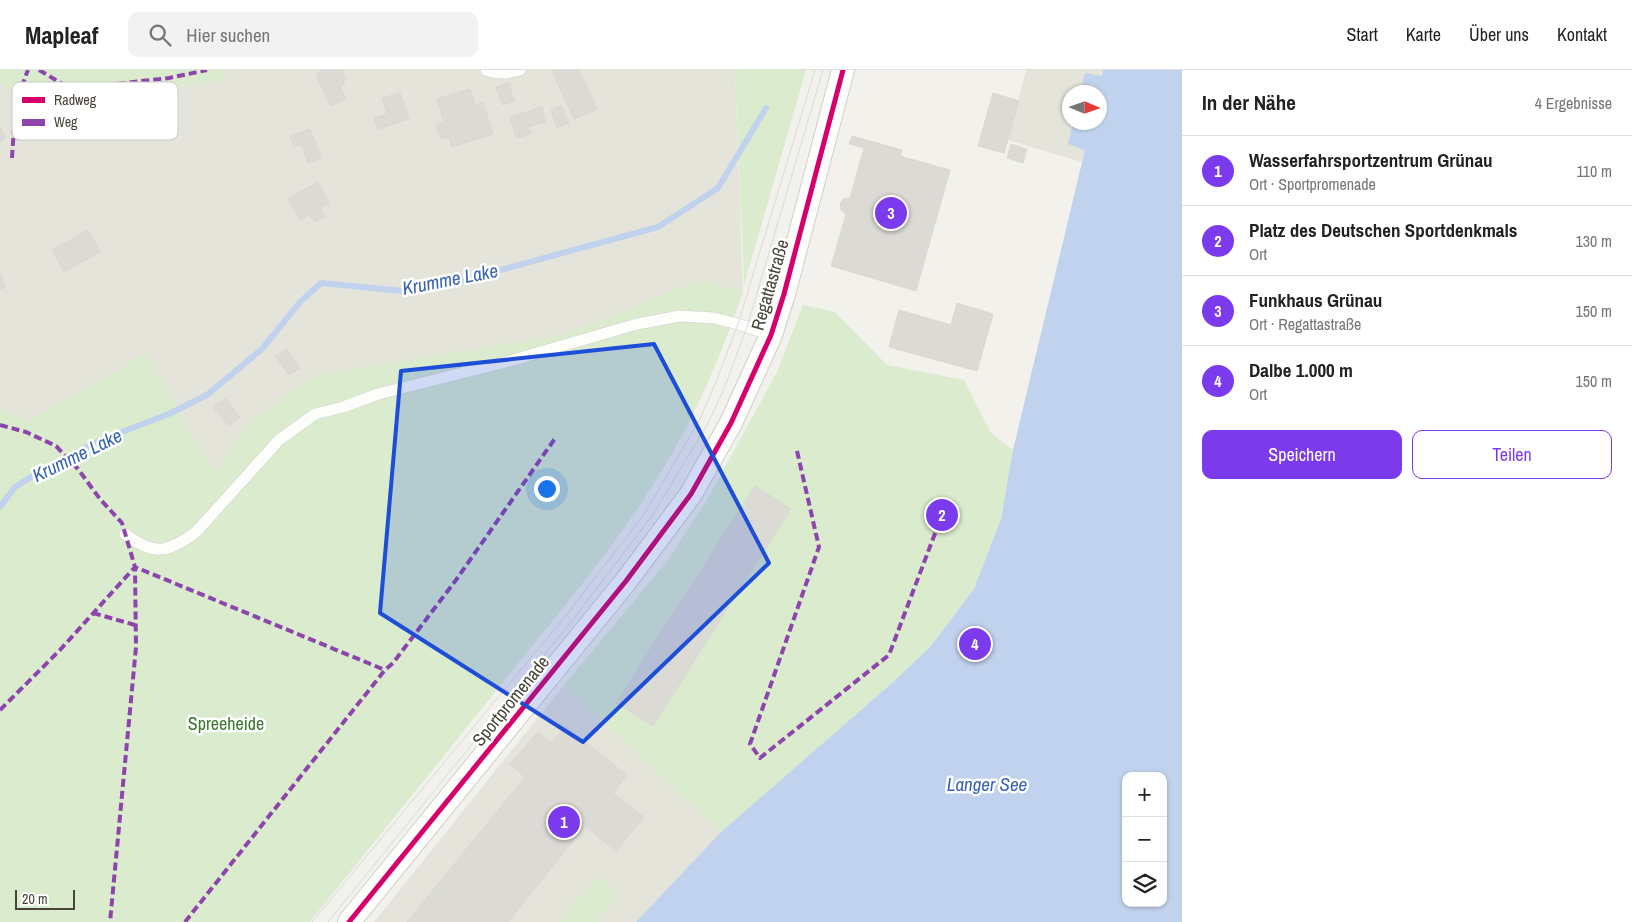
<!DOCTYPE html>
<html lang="de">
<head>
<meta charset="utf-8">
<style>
  :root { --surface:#fff; --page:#f2f2f2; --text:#222; --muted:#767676; --line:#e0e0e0; --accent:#7c3aed }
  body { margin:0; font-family:"Archivo Narrow",sans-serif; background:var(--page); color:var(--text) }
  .controls { position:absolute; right:15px; bottom:15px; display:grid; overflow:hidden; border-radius:10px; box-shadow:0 1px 4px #0004 }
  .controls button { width:45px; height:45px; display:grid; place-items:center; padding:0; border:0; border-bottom:1px solid var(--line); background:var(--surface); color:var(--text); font:25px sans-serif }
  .compass { position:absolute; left:1062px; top:15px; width:45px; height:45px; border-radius:50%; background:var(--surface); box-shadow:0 1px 4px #0004; rotate:92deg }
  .scale { position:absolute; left:15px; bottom:12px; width:60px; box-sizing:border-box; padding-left:5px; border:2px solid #484538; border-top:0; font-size:14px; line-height:18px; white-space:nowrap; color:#484538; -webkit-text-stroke:4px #fff; paint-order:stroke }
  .you { position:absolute; left:546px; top:418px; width:18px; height:18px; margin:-12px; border:4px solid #fff; border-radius:50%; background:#1a73e8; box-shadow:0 0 0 8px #1a73e833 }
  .badge { display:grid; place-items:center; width:32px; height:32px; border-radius:50%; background:var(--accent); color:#fff; font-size:16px; font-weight:700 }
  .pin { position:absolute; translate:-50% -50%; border:2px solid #fff; box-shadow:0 1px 5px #0006 }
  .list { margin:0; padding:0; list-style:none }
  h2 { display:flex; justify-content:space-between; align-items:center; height:65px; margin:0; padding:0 20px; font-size:21px }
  h2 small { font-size:16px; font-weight:400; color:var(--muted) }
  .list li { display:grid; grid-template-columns:32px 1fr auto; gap:15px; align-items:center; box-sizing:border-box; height:70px; padding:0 20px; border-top:1px solid var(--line) }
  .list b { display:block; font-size:19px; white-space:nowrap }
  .list p { margin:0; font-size:16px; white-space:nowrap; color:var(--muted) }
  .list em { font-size:16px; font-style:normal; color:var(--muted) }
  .actions { display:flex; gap:10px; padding:15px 20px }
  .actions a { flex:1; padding:11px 0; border:1px solid var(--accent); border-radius:10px; text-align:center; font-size:18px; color:var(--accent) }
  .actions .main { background:var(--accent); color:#fff }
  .icon { flex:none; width:28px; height:28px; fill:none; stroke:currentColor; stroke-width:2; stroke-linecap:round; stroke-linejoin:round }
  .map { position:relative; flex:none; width:1182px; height:852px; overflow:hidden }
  header { display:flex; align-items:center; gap:30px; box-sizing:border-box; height:70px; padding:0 25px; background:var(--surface); border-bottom:1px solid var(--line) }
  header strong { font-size:24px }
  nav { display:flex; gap:28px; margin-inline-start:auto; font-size:18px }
  .search { width:350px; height:45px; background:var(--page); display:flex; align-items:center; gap:12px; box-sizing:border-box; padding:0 18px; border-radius:10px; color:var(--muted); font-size:19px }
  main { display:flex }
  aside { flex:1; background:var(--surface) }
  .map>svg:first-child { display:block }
  .residential { fill:#e5e4da }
  .green { fill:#daebce }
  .water { fill:#c0d2ed; fill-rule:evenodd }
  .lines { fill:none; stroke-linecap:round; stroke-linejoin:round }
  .stream { stroke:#c0d2ed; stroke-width:6 }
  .building { fill:#dbdad5; stroke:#dad8d2 }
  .lane-casing { stroke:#d0cfca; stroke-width:12 }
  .street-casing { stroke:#d0cfca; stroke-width:24 }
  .lane { stroke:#fdfdfc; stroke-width:11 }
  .street { stroke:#fdfdfc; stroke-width:22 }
  .tram { stroke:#dadad9; stroke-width:1 }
  .quiet { stroke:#8e44ad; stroke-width:4; stroke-dasharray:8 4; stroke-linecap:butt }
  .cycleway-casing { stroke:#fff; stroke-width:8 }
  .cycleway { stroke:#d6006c; stroke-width:5 }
  .marked { fill:#1d4ed8; fill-opacity:0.2; stroke:#1d4ed8; stroke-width:4; stroke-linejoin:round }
  .labels { text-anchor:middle; stroke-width:5; stroke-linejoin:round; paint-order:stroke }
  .street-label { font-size:18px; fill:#484538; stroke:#fff }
  .park-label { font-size:18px; fill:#3b772e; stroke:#fff }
  .water-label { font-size:19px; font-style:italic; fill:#3663af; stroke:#fff }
  .key { fill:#fff; stroke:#c8c7c3; stroke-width:1 }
  .key-label { font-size:14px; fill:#484538 }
</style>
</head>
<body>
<header>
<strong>Mapleaf</strong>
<div class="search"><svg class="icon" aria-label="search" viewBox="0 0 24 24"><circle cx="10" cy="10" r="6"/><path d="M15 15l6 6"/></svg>Hier suchen</div>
<nav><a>Start</a><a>Karte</a><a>Über uns</a><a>Kontakt</a></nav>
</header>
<main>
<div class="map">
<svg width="1182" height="852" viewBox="0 0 1182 852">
  <rect width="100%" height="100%" fill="#f2f1ec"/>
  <path class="residential" d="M230,0H735L743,222L708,212L698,211L567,264L312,306L251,352L214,403L147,283L32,350L0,341V14L26,33L216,12Z
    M1026,0H1103L1102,6L1085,3L1080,22H1070V52L1073,53L1068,74L1086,80L1082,92L1008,70Z
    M564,615L721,762L636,852H374Z"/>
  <path class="green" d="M0,0H230L217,12L26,33L0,14Z
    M735,0H806L744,215Z
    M698,211L708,212L743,222C719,291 691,357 651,418C608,486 554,548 504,611C439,692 374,772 310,852H0V341L32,350L147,283L214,402L251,352L312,306L567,264Z
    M803,235L835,242L887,295L964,310L991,363L1013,380L1001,449L974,519L931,576L892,613L721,762L564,615L668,490L709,426L777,302Z
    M597,806L619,824L596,852H561L560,851Z"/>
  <path class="water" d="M1103,0H1182V852H636L721,762L892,613L931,576L974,519L1001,449L1013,380L1085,80L1068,74L1073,53L1100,52V22H1080L1085,3L1102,6ZM1126,706H1163V833H1126Z"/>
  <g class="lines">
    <path class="stream" d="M0,437L15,417L42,400L99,371L171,343L207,325L262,279L300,232L321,213L403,221L456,212L658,157L718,118L766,38"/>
  </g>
  <path class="building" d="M323,0H342L346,9L343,10L345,14L340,16L346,29L330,36L316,4Z
    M554,0H579L597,39L574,49L552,1Z
    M509,13L514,31L502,35L496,17Z
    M470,19L475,35L483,33L493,64L452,77L449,67L441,69L436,55L444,52L437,29Z
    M400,23L409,49L378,59L374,48L387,44L382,28Z
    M993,23L1019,31L1004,83L978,76Z
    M561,36L569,53L557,58L551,40Z
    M542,37L546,52L528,57L531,64L516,68L510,47Z
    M0,58L6,68L0,72Z
    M310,59L321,88L308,93L301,74L294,77L290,66Z
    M852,66L902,80L900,86L950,100L916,221L831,196L846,144L841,140L840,134L843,129L850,128L864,78L849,74Z
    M1011,74L1027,79L1023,93L1007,88Z
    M318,112L329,133L320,138L325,147L315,152L310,144L300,150L288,129Z
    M88,160L100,182L64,202L52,180Z
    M0,204L6,217L0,219Z
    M957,233L993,244L977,301L889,277L899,240L951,255Z
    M287,279L300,298L289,305L275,286Z
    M225,328L240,347L229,356L213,337Z
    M755,416L791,439L653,656L616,633Z
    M969,566L984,570L981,583L966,579Z
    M565,656L627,705L613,723L644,747L616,781L585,756L508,852H407L525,707L510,694L538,662L552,673Z"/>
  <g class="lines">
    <defs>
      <path id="lane" d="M486,0C498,4 507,4 520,0
        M125,464C154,486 168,483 196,462L279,370L315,344L343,337L378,324L506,292L637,254L680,246L714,248L738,254L771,265"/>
      <path id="street" d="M349,852L626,511L691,424L731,353L771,265L784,224L843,0"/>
    </defs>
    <use href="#lane" class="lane-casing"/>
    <use href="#street" class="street-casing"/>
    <use href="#lane" class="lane"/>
    <use href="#street" class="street"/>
    <path class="tram" d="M312,852L568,543L645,443L700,349L715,314L738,254L815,0
      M328,852L575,547L654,443L708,353L724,319L747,257L823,0"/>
    <path class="quiet" d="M39,0L71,19L169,8L207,0
      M12,88C14,56 15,31 28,0
      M0,355L26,362L56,376L78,399L100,429L122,453L135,497L136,577L110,852
      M797,381L819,477L750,674L760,688L889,585L942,445
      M93,543L135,555
      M0,640L60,580L135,497L385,600
      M185,852L385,600L393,593L456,510L556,367"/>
    <defs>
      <path id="cycleway" d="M349,852L626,511L691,424L731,353L771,265L784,224L843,0"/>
    </defs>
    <use href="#cycleway" class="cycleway-casing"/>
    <use href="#cycleway" class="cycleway"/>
  </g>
  <path class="marked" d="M654,274L769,493L583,672L380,543L401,301Z"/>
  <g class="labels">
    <g class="street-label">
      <text transform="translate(770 215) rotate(-74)" y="6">Regattastraße</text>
      <text transform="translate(511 631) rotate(-51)" y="6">Sportpromenade</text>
    </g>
    <g class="park-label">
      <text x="226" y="660">Spreeheide</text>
    </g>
    <g class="water-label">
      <text transform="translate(450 209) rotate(-11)" y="7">Krumme Lake</text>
      <text transform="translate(77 385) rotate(-26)" y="7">Krumme Lake</text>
      <text x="987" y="721">Langer See</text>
    </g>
  </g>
  <rect x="12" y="12" width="166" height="58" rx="8" class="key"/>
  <rect x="22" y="27" width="23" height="6" fill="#d6006c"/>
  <rect x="22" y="49" width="23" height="7" fill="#8e44ad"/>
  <g class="key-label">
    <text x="54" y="35">Radweg</text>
    <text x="54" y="57">Weg</text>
  </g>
</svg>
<div class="controls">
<button>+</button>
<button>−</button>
<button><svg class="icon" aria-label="layers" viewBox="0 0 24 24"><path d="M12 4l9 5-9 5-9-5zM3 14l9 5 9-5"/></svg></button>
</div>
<svg class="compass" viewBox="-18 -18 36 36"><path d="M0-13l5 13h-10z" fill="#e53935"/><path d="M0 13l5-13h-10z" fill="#767676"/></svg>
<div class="scale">20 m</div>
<div class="you"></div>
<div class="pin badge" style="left:564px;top:752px">1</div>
<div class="pin badge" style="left:942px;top:445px">2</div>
<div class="pin badge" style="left:891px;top:143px">3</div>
<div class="pin badge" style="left:975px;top:574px">4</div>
</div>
<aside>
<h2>In der Nähe<small>4 Ergebnisse</small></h2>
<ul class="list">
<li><span class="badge">1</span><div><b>Wasserfahrsportzentrum Grünau</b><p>Ort · Sportpromenade</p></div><em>110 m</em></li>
<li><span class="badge">2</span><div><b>Platz des Deutschen Sportdenkmals</b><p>Ort</p></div><em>130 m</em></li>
<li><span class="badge">3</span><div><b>Funkhaus Grünau</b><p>Ort · Regattastraße</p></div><em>150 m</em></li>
<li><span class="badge">4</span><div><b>Dalbe 1.000 m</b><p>Ort</p></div><em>150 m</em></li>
</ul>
<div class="actions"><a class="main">Speichern</a><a>Teilen</a></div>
</aside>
</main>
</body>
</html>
